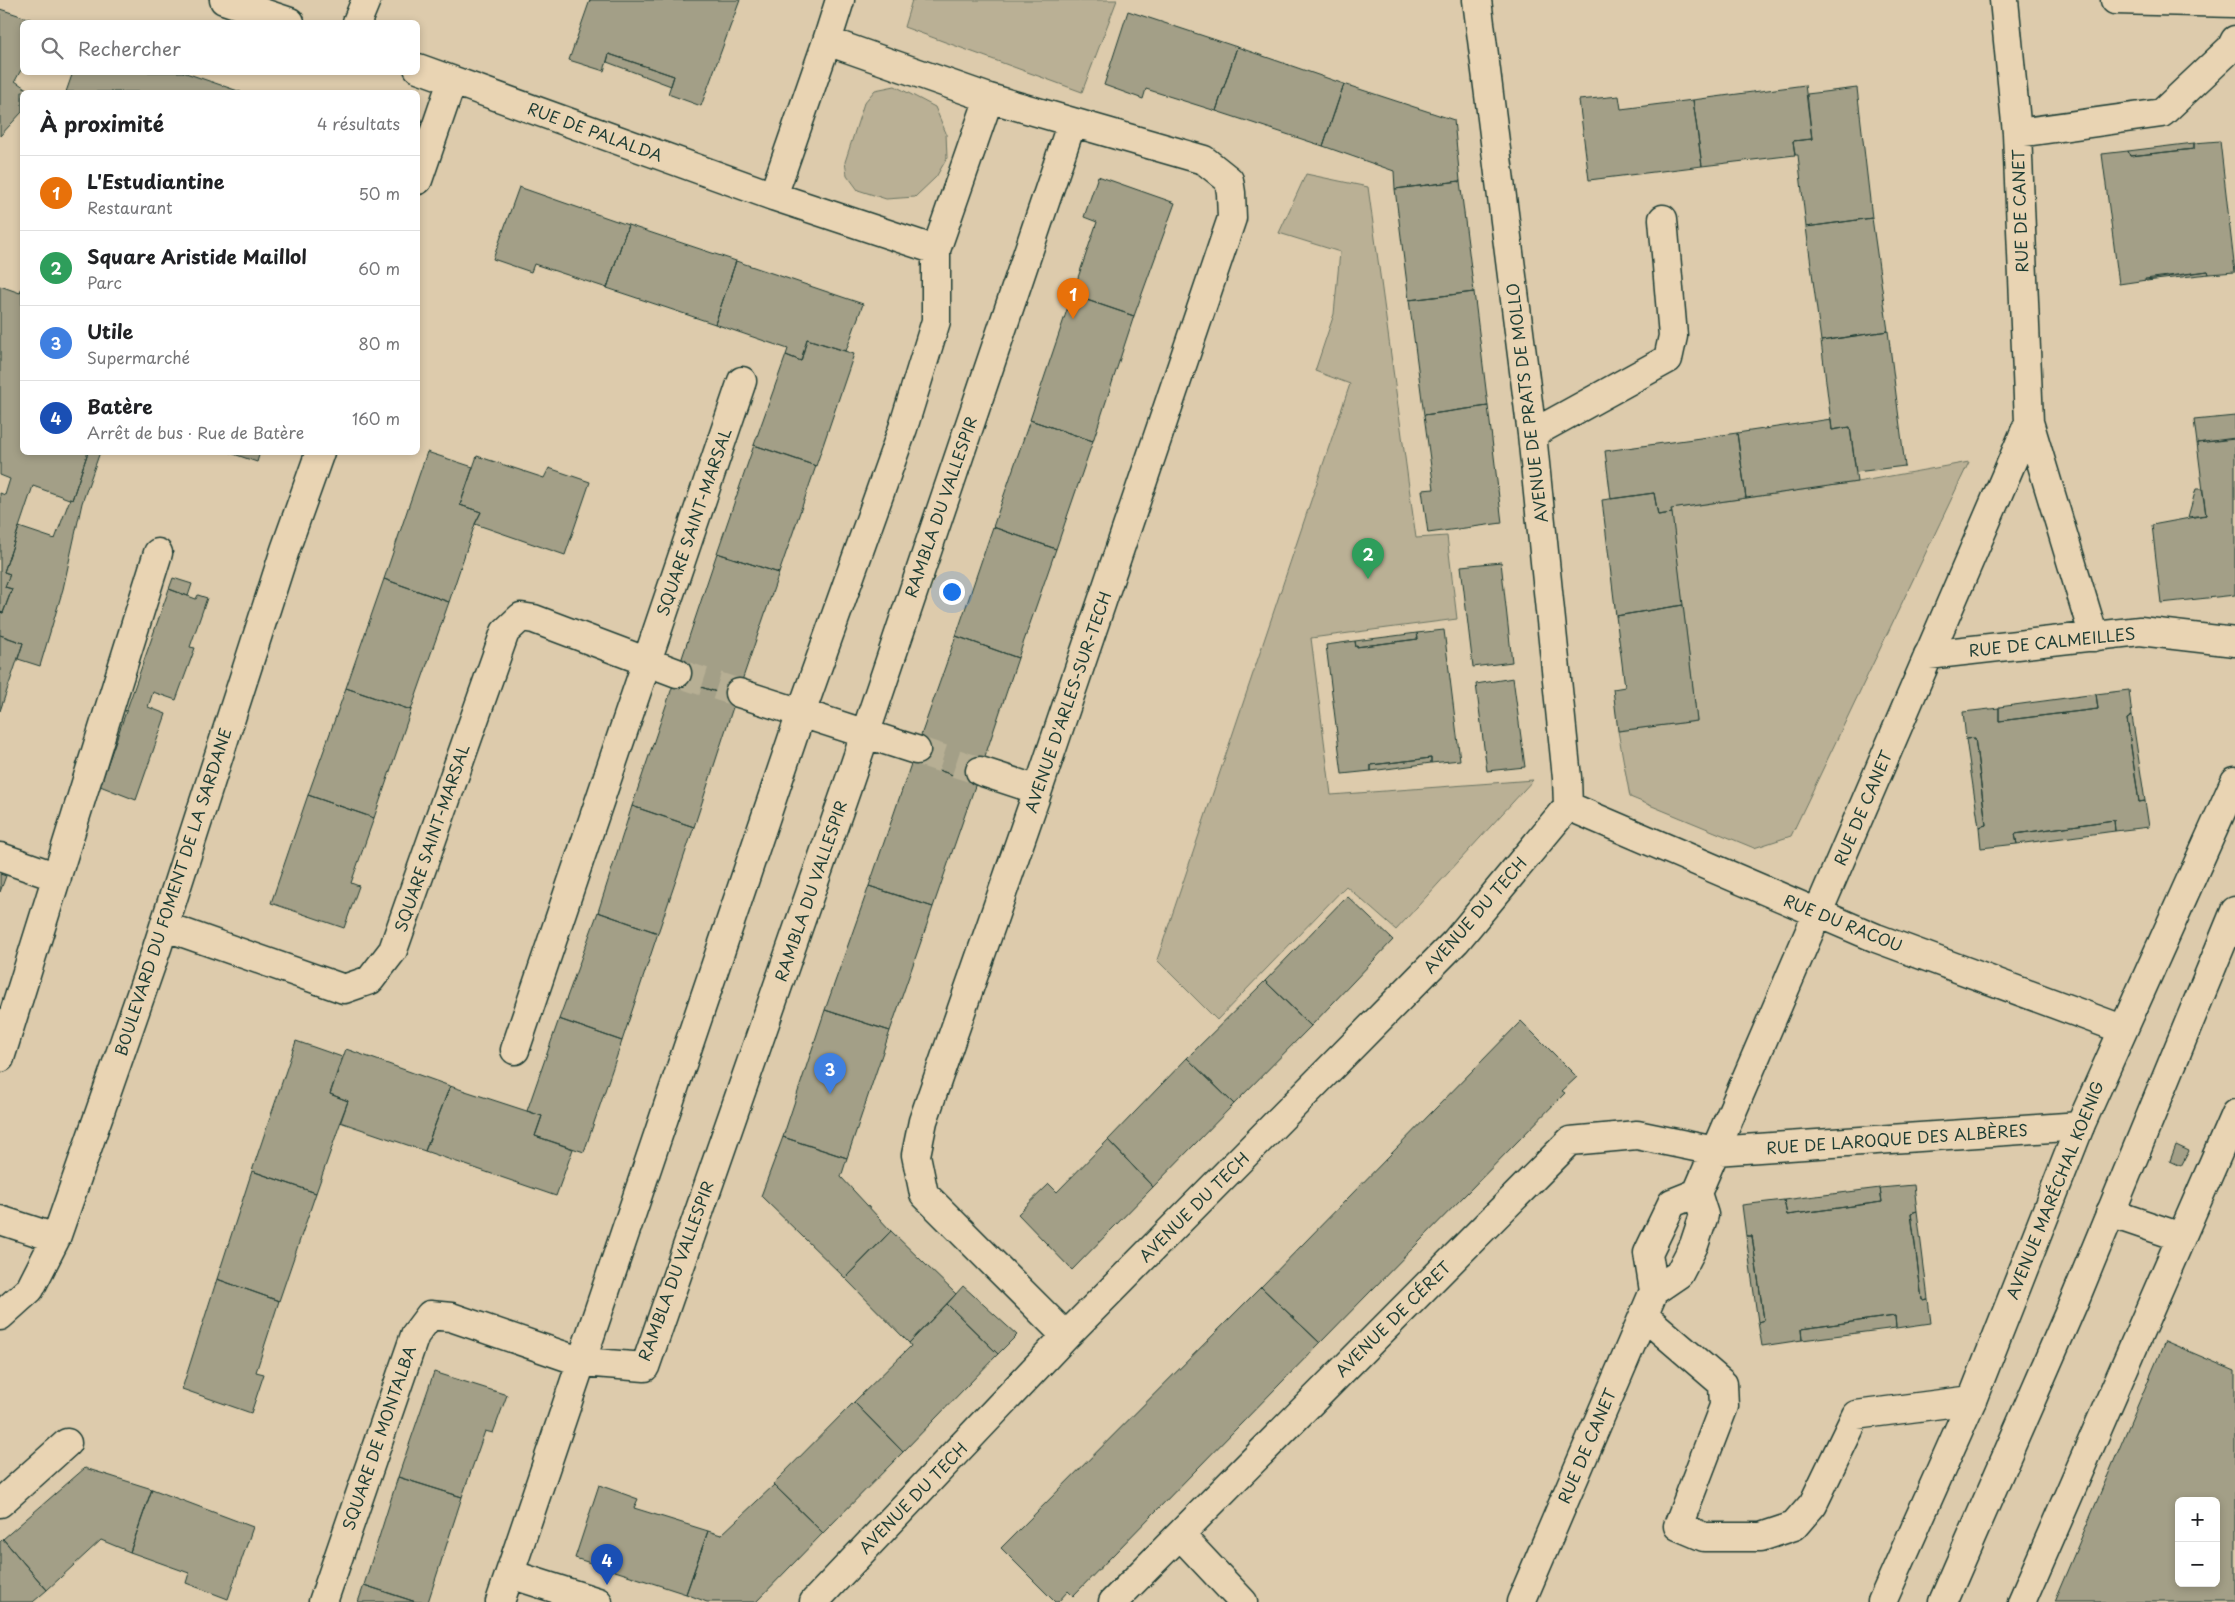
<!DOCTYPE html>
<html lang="fr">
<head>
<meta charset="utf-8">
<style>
  :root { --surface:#fff; --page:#f6f6f6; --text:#202124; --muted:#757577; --line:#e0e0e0; --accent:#0f766e }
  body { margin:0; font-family:"Playpen Sans",sans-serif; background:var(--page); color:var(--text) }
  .controls { position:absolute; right:15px; bottom:15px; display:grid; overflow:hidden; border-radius:8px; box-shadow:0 2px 8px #0003 }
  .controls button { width:45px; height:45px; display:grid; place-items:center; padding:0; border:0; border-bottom:1px solid var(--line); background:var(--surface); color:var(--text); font:25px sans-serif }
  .you { position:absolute; left:951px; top:591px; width:18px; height:18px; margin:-12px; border:4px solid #fff; border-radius:50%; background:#1a73e8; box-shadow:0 0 0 8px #1a73e833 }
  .badge { display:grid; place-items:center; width:32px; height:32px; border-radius:50%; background:var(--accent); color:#fff; font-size:16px; font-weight:700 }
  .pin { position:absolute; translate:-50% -41px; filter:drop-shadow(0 1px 2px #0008) }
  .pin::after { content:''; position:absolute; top:26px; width:18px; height:15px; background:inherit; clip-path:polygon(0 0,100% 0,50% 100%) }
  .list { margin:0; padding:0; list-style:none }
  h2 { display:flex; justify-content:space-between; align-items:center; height:65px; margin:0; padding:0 20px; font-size:21px }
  h2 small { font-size:16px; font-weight:400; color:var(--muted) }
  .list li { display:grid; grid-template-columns:32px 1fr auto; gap:15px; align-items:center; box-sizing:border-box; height:75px; padding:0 20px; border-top:1px solid var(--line) }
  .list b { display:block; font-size:19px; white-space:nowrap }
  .list p { margin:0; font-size:16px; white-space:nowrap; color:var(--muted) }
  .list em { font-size:16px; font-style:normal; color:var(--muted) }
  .icon { flex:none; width:28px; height:28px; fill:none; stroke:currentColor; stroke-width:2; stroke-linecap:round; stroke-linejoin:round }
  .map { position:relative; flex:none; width:2235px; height:1602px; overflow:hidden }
  .search { position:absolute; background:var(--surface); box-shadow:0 2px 8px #0003; left:20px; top:20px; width:400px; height:55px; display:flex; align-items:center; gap:12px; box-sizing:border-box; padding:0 18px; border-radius:8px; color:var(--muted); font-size:19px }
  .panel { position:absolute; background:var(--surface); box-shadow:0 2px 8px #0003; left:20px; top:90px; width:400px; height:365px; border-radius:8px }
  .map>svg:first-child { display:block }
  .green { fill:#bab095; stroke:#6c7664 }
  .building { fill:#a39f87; stroke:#1f3d34; fill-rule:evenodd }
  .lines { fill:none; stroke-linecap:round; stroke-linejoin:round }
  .minor-tunnel { stroke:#b7af94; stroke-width:28; stroke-dasharray:28 14; stroke-linecap:butt }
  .minor-casing { stroke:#1f3d34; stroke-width:31 }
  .major-casing { stroke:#1f3d34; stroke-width:31 }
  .minor { stroke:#e9d4b3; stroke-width:28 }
  .major { stroke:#e9d4b3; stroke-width:28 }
  .labels { text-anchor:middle; stroke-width:4; stroke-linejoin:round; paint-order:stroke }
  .street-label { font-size:16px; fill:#1f3d34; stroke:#e9d4b3 }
</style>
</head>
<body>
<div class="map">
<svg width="2235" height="1602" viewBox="0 0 2235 1602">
  <rect width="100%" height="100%" fill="#ddcbac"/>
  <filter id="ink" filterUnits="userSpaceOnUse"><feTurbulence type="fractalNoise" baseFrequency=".02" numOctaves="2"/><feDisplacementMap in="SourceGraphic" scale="10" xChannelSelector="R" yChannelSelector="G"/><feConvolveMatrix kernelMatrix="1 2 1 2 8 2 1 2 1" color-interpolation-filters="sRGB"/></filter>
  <g filter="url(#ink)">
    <path class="green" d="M912,0H1117L1082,92L904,27Z
      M895,86L935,107L946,133L947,158L936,177L915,197L886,199L858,190L847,175L845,162L864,103L875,90Z
      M1306,174L1368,187L1416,538L1447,536L1457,619L1311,638L1331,795L1533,780L1396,930L1346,886L1217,1020L1157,960L1350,384L1315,371L1334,314L1340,252L1279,233Z
      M1969,462L1791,836L1754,848L1630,797L1618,731L1697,721L1671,509L1857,482Z"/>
    <path class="building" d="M590,0H740L701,106L668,94L674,76L609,54L604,71L569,60Z
      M0,9L39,22H22V68L15,81L31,92H22V112L0,136Z
      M1128,11L1237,47L1216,111L1146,89L1143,99L1104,85Z
      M1237,47L1344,84L1323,146L1216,111Z
      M609,54L674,76L671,86L607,62Z
      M73,72H183L241,92H66Z
      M1344,84L1454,120L1460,181L1395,189L1394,171L1323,146Z
      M1805,85L1812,139L1793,141L1795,155L1702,166L1693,100Z
      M1857,88L1872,218L1806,227L1798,155H1795L1793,141L1812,139L1807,94Z
      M1619,96L1621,109L1693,100L1702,166L1589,180L1579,100Z
      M2220,141L2235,272L2209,274L2208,271L2119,284L2102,154L2128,151L2130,156L2194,149V143Z
      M2194,143V149L2130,156L2128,151Z
      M1098,176L1175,203L1134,316L1072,295L1097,222L1084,217Z
      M1460,181L1474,292L1409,300L1395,189Z
      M519,187L628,225L607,288L534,264L531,272L493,259Z
      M1872,218L1888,331L1821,341L1806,227Z
      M628,225L736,261L715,324L607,288Z
      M736,261L863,304L846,351L807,339L801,361L786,355L788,349L715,324Z
      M2208,271L2209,274L2146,281L2145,279Z
      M0,286L20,293L22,286V452H88L72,500L33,486L4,572L10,574L5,587L12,589L3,613L0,612V493L5,495L10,479L0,475Z
      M1474,292L1488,406L1424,415L1409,300Z
      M1072,295L1134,316L1093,441L1030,420Z
      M1888,331L1905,466L1856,472L1850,427L1832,430L1821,341Z
      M807,339L854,354L816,466L754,445L786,355L801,361Z
      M1488,406L1502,523L1428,533L1422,490L1434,489L1424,415Z
      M2235,416V438L2197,443L2194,420Z
      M1831,419L1832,430L1850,427L1857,482L1746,498L1737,433Z
      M1030,420L1093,441L1056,549L993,527Z
      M1737,433L1746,498L1671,509L1672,513L1658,515L1654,493L1611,499L1605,451Z
      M2235,439V595L2161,603L2152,525L2206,515L2197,443Z
      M754,445L816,466L779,573L717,553Z
      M88,452H100L82,503L63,589L40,666L18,659L23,643L0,635V612L3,613L12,589L5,587L10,574L4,572L19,527L55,539L70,499L72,500Z
      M228,452H260L257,462Z
      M427,452L473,467L460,505L481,512L475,524L449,602L384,579Z
      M477,456L544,478L549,468L590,482L565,555L475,524L481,512L460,505Z
      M2196,489H2202L2206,515L2188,517Z
      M1654,493L1658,515L1672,513L1683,605L1616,616L1602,500Z
      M993,527L1056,549L1018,658L956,636Z
      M717,553L779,573L736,698L675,679Z
      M1501,562L1512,662L1473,667L1461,566Z
      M173,578L192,584L188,596L169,589Z
      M384,579L449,602L411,710L346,688Z
      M169,589L196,599L198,595L207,598L190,647L195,648L176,700L153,692L148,707L166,714L136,800L100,786Z
      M1683,605L1697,721L1618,731L1613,689L1625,687L1616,616Z
      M1444,630L1460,760L1431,763V758L1371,765V771L1342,774L1326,645L1355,641L1356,647L1418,639L1417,633Z
      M1417,633L1418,639L1356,647L1355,641Z
      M0,635L23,643L0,711Z
      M956,636L1018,658L976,783L912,761Z
      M1513,678L1525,767L1487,771L1476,684Z
      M675,679L736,698L694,827L632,806Z
      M346,688L411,710L374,818L308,795Z
      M2129,690L2132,716L2127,719L2139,802L2145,801L2149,827L2115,831L2114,820L2015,834L2017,844L1981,848L1979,827L1986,825L1975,738L1966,739L1963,712L1999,708V721L2098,709L2096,694Z
      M2096,694L2098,709L1999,721V707Z
      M2132,716L2145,801L2139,802L2127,719Z
      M1975,738L1986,825L1979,827L1966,739Z
      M1431,758V763L1371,771V765Z
      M912,761L976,783L933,907L869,886Z
      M308,795L374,818L351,883L359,886L344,928L271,903Z
      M632,806L694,827L658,933L598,912Z
      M2114,820L2115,831L2017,844L2015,834Z
      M0,874L6,876L0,892Z
      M869,886L933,907L890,1031L825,1010Z
      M1347,896L1393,940L1311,1026L1265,981Z
      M598,912L658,933L622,1041L559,1019Z
      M1265,981L1311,1026L1234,1104L1187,1058Z
      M825,1010L890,1031L847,1158L783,1137Z
      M559,1019L622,1041L584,1152L535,1136L542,1116L527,1111Z
      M1521,1021L1577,1077L1562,1091L1565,1093L1320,1343L1261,1287Z
      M296,1041L342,1057L330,1094L348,1101L316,1193L252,1171Z
      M346,1049L450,1086L425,1151L340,1122L348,1101L330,1094Z
      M1187,1058L1234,1104L1153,1187L1108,1140Z
      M450,1086L542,1116L535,1136L573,1149L556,1196L425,1151Z
      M783,1137L847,1158L841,1177L891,1231L845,1278L761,1196Z
      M1108,1140L1153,1187L1072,1270L1018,1214L1049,1184L1057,1192Z
      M2176,1145L2189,1151L2181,1166L2170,1161Z
      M252,1171L316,1193L279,1301L217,1279Z
      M1914,1185L1917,1211L1911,1213L1922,1300L1928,1299L1931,1323L1896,1328L1895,1316L1801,1329L1802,1340L1762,1346L1758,1322L1764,1320L1752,1236H1746L1742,1205L1784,1200L1787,1215L1882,1202L1880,1188Z
      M1880,1188L1882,1202L1787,1215L1784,1200Z
      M1917,1211L1928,1299L1922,1300L1911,1213Z
      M891,1231L956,1294L909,1343L845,1278Z
      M1746,1236H1752L1764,1320L1758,1322Z
      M217,1279L279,1301L256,1372L264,1374L251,1413L182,1389Z
      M963,1286L1017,1335L998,1354L947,1304Z
      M1261,1287L1320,1343L1073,1596L1068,1591L1058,1602H1055L1001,1548Z
      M947,1304L998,1354L903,1452L854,1402L911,1346L909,1343Z
      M1895,1316L1896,1328L1802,1340L1801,1329Z
      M2165,1341L2235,1371V1602H2054ZM2179,1501H2216V1583H2179Z
      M434,1372L507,1395L493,1433L485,1431L462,1497L398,1477Z
      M854,1402L903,1452L823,1533L773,1484Z
      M85,1468L152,1489L130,1552L101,1540L47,1590L3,1539Z
      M398,1477L462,1497L428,1602H416L364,1585Z
      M599,1485L638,1499L634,1508L708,1531L686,1594L575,1558Z
      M774,1485L823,1533L756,1602H707L686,1594L708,1531L721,1535Z
      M152,1489L253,1527L228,1599L186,1583L189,1573L130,1552Z
      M3,1539L47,1590L33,1602H0V1542Z
      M364,1585L416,1602H358Z"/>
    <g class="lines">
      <path class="minor-tunnel" d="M677,673L739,693
        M916,750L980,771"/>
      <defs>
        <path id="minor" d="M224,0L290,22
          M1477,0L1532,434L1567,778L1568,806
          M2115,0L2235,3
          M357,22L366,0
          M827,41L840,0
          M418,68L773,196
          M2017,133L2162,113L2231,48L2235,40
          M418,180L452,81
          M2029,422L2094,637
          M1532,434L1668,359L1673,336L1663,219
          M1928,655L2140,631L2235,642
          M739,693L916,750
          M980,771L1038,790
          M1568,806L1876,938L2122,1029
          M0,857L57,877
          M164,926L344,989L370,980L393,950L505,632L521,617L534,619L677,673
          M515,1050L742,381
          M0,1058L158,553
          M2110,1213L2181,1237
          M0,1220L56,1238
          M1654,1291L1648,1253L1672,1203L1697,1193L2029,422L2017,133L2004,0
          M0,1316L30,1289L56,1238L157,948L285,550L320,452
          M1644,1316L1723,1384L1724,1406L1678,1526L1704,1537H1761L1794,1526L1813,1504L1856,1415L1972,1400
          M1066,1336L924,1194L916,1155L923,1121L1038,790L1232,218L1231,193L1229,180L1204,160L1072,122
          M0,1503L67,1443
          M1180,1535L1243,1602
          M510,1574L598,1602
          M323,1602L415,1335L430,1315L451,1317L582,1362L645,1367L850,779L1072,122L989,98
          M500,1602L801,713L903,428L936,321V250L989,98L827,41L773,196L936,250
          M814,1602L1066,1336L1456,941L1568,806
          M1113,1602L1570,1141L1637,1135L1715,1151L2080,1126
          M1521,1602L1654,1291L1679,1274L1694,1245L1704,1215L1697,1193
          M2022,1602L2235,1114"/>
        <path id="major" d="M1882,1602L1972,1400L2080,1126L2235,781
          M1943,1602L2076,1297L2235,911"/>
      </defs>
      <use href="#minor" class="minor-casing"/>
      <use href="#major" class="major-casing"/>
      <use href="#minor" class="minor"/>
      <use href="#major" class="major"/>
    </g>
  </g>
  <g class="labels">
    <g class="street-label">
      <text transform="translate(595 132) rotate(20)" y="6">RUE DE PALALDA</text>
      <text transform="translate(2020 211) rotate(-92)" y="6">RUE DE CANET</text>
      <text transform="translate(1527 403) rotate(-97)" y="6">AVENUE DE PRATS DE MOLLO</text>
      <text transform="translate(941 507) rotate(-71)" y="6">RAMBLA DU VALLESPIR</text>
      <text transform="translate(694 522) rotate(-71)" y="6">SQUARE SAINT-MARSAL</text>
      <text transform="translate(2052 642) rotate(-6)" y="6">RUE DE CALMEILLES</text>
      <text transform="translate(1068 702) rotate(-71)" y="6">AVENUE D'ARLES-SUR-TECH</text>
      <text transform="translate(1863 808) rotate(-67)" y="6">RUE DE CANET</text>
      <text transform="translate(432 838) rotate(-71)" y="6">SQUARE SAINT-MARSAL</text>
      <text transform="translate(811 891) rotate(-71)" y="6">RAMBLA DU VALLESPIR</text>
      <text transform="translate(173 892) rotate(-72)" y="6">BOULEVARD DU FOMENT DE LA SARDANE</text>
      <text transform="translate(1475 915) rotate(-49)" y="6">AVENUE DU TECH</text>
      <text transform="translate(1843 923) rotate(22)" y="6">RUE DU RACOU</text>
      <text transform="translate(1897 1139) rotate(-4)" y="6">RUE DE LAROQUE DES ALBÈRES</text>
      <text transform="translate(2055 1190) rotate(-68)" y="6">AVENUE MARÉCHAL KOENIG</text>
      <text transform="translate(1194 1207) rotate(-45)" y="6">AVENUE DU TECH</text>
      <text transform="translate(676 1271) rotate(-70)" y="6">RAMBLA DU VALLESPIR</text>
      <text transform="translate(1393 1319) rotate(-45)" y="6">AVENUE DE CÉRET</text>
      <text transform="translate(379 1438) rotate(-71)" y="6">SQUARE DE MONTALBA</text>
      <text transform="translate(1587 1446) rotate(-67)" y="6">RUE DE CANET</text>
      <text transform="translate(913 1498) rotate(-46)" y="6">AVENUE DU TECH</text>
    </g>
  </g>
</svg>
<div class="controls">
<button>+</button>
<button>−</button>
</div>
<div class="you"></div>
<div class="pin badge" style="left:1073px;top:319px;background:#e8710a">1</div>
<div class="pin badge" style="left:1368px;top:579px;background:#2e9e5b">2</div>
<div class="pin badge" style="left:830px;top:1094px;background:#3f7fe0">3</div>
<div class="pin badge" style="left:607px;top:1585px;background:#1a4fb4">4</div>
<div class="search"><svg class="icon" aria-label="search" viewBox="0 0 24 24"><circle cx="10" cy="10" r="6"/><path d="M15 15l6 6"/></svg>Rechercher</div>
<section class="panel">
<h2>À proximité<small>4 résultats</small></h2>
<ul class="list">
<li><span class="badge" style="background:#e8710a">1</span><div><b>L'Estudiantine</b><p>Restaurant</p></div><em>50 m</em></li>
<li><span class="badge" style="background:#2e9e5b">2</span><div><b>Square Aristide Maillol</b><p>Parc</p></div><em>60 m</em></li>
<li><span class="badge" style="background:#3f7fe0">3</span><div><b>Utile</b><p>Supermarché</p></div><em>80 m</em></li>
<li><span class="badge" style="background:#1a4fb4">4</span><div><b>Batère</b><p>Arrêt de bus · Rue de Batère</p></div><em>160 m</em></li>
</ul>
</section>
</div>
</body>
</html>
